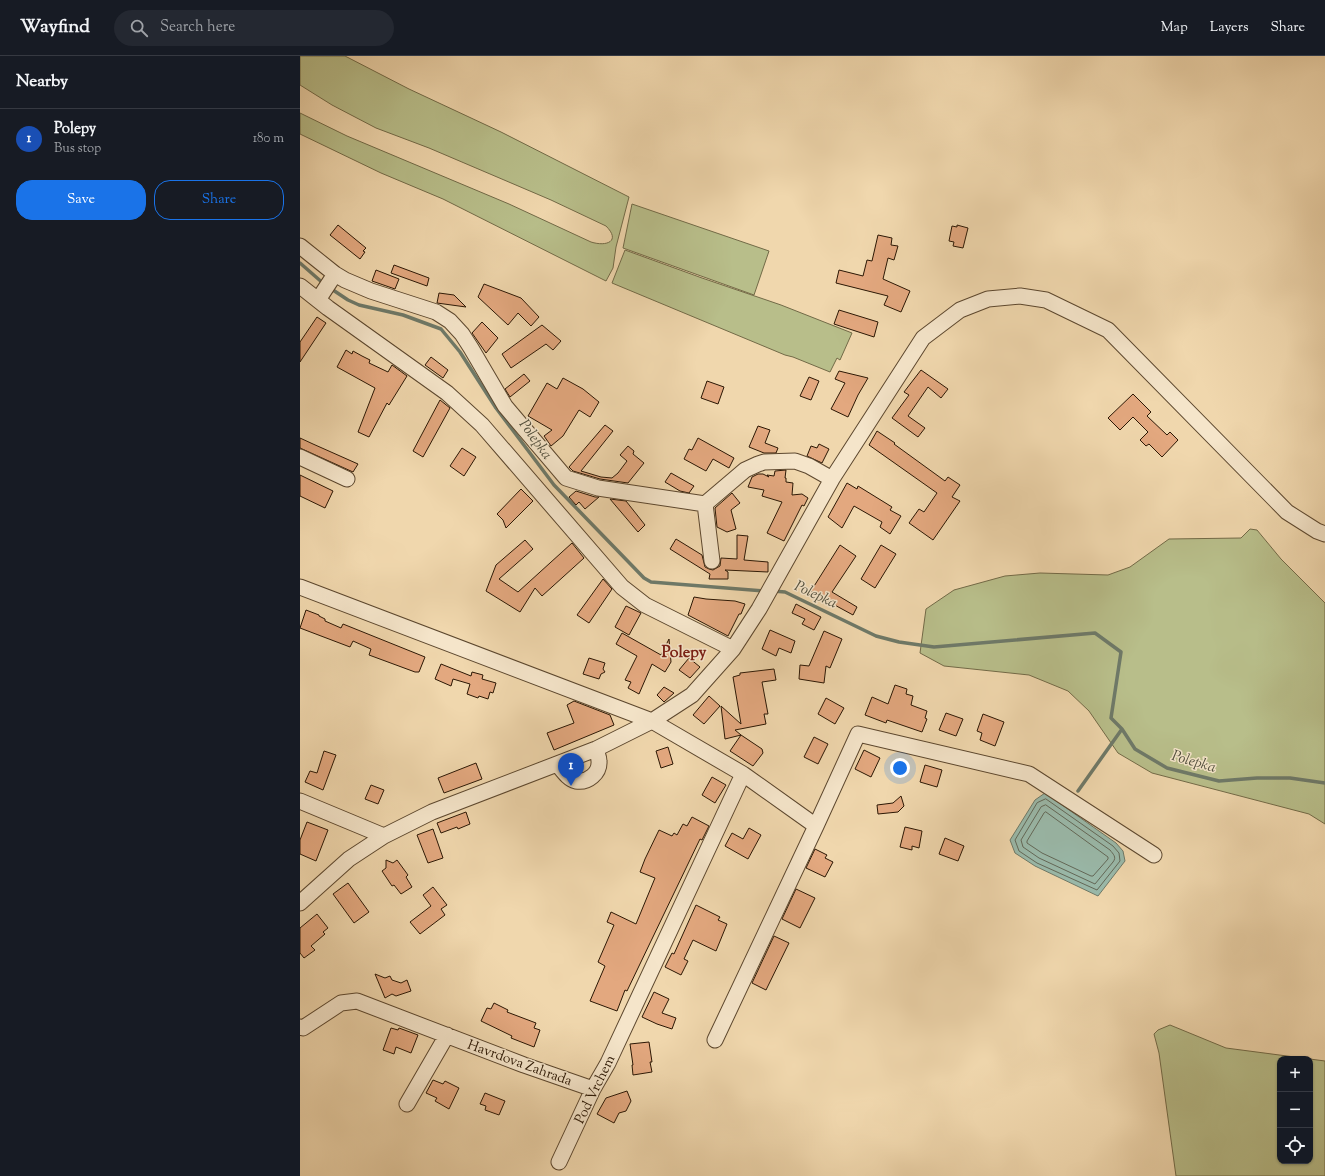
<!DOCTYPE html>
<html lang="en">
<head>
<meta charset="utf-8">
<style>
  :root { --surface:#171b24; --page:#242831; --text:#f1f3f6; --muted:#9ea1a6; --line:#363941; --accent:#1a73e8 }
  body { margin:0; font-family:"Sorts Mill Goudy",serif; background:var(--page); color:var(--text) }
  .controls { position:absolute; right:12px; bottom:12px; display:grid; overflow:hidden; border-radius:8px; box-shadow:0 1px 3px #0004 }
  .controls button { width:36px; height:36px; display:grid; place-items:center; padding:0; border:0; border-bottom:1px solid var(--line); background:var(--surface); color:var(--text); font:20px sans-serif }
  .you { position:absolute; left:600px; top:712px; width:14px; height:14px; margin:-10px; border:3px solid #fff; border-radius:50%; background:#1a73e8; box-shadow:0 0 0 6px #1a73e833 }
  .badge { display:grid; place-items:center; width:26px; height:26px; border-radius:50%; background:var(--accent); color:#fff; font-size:13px; font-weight:700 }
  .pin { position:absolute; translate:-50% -33px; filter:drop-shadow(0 1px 2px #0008) }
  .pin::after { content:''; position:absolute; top:21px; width:14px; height:12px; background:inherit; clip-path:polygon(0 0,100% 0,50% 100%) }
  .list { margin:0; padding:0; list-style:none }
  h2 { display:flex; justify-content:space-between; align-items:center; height:52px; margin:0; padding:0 16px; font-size:17px }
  h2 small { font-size:13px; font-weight:400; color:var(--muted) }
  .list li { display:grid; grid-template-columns:26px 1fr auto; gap:12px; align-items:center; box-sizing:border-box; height:60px; padding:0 16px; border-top:1px solid var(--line) }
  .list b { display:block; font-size:15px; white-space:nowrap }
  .list p { margin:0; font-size:13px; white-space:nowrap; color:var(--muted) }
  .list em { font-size:13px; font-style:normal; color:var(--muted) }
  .actions { display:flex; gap:8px; padding:12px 16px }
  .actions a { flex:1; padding:9px 0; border:1px solid var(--accent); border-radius:16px; text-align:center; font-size:14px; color:var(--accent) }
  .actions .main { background:var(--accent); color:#fff }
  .icon { flex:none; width:22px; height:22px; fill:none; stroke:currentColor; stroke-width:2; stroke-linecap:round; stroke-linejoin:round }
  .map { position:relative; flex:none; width:1025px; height:1120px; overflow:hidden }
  header { display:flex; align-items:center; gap:24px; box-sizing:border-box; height:56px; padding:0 20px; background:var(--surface); border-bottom:1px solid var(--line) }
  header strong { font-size:19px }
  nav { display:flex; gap:22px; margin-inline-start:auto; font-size:14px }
  .search { width:280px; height:36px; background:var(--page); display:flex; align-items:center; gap:10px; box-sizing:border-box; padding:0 14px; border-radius:22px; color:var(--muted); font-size:15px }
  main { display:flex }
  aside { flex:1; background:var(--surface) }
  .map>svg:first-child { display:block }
  .green { fill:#b8be8a; stroke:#726a47; fill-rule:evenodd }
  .water { fill:#9abaab; stroke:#6e7968 }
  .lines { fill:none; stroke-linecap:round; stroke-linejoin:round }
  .shore { stroke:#626858; stroke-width:1 }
  .stream { stroke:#6e7968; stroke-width:3.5 }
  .building { fill:#e3a87f; stroke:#2b1704 }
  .minor-casing { stroke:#5c472e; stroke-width:17 }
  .minor { stroke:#f5e5ca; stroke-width:15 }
  .labels { text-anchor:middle; stroke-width:3; stroke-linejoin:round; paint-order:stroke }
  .street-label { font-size:14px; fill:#2b1704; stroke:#f5e5ca }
  .water-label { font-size:15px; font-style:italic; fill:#52503e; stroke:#f5e5ca }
  .quarter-label { font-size:16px; font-weight:bold; fill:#7a1f14; stroke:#f5e5ca }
</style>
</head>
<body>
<header>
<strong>Wayfind</strong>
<div class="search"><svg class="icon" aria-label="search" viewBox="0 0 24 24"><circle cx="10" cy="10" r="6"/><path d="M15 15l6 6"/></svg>Search here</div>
<nav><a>Map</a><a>Layers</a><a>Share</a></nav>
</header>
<main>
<aside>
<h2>Nearby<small></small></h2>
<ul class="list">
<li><span class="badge" style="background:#1a4fb4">1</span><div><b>Polepy</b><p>Bus stop</p></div><em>180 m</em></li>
</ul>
<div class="actions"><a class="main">Save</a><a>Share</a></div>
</aside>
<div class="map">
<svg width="1025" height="1120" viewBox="0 0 1025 1120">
  <rect width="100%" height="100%" fill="#f0d7ad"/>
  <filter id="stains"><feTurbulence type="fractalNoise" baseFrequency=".005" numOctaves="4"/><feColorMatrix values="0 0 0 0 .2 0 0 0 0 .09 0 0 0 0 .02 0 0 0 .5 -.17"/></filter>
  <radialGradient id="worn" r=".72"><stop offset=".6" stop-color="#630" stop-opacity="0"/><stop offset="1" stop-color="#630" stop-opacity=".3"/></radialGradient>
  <path class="green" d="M0,0H45L109,33L201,76L329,141L316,191L313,212L306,225L143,143L81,117L0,78V57L47,80L209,148L291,186C307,191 321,185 306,170L251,144L129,92L76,72L32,49L0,29Z
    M332,148L469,195L454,239L323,192Z
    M325,194L402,222L481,249L552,277L540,304L537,302L530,316L493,301L485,299L312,227Z
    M950,473L957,474L981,503L1025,547V768L1009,758L852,717L818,697L789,655L768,635L729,619L644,610L620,597L626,553L654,534L705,520L740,517L808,519L830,511L869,483L941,482Z
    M870,969L926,992L1025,1005V1120H876L859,997L854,978L858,974ZM980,1003H1010V1105H980Z"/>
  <path class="water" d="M745,737L816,787L823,795L825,805L798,840L735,810L715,797L710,784L735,744Z"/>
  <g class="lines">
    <path class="shore" d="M746,743L813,790L819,797L820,805L797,834L737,807L719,795L715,784L737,747Z
      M746,749L810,794C813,798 817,801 813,806L795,828L739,802L723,791L721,784L741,751Z
      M746,756L808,801V803L793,820H791L742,797L727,787V785L744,757Z"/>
    <path class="stream" d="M0,207L24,228
      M30,232L48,244L59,249L103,259L141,273L160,296L196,352L254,429L344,522L351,526L465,535
      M473,535L485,536L576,580L599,586L634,591L795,577L821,596L811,662L822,673L835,693L867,712L919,725L957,722H990L1025,727
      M778,735L822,673"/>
  </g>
  <path class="building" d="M38,169L66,192L63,195L65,196L60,203L30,179Z
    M657,169L668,172L663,192L653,190L654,186L649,185L652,170L657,171Z
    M578,179L592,182L591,189L598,190L594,204L588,202L583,223L610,235L601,256L584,249L588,240L536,227L539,214L563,220L567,204L572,205Z
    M94,209L129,222L127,230L91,217Z
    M76,214L99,223L95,233L72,225Z
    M184,228L221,242L239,261L231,270L218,257L208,269L178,241Z
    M139,237L154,239L166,251L137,247Z
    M539,254L578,266L574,281L534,268Z
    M17,261L26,267L0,306V286Z
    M182,266L198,282L186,297L172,277Z
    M242,269L261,285L253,294L246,288L211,312L202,298Z
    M46,294L52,298L53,295L62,300L70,304L69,307L88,316L92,309L107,320L89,349L87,347L69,381L58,376L75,332L37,311Z
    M131,301L148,314L143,322L125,309Z
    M621,314L648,333L641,342L628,331L608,360L625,372L618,381L592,362L609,339L604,336Z
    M539,315L568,322L558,339L548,361L531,353L545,327L535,323Z
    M224,318L230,325L210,341L205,333Z
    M509,321L519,325L511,344L500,340Z
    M263,322L283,333L299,346L290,361L279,354L263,380L251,390L244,380L252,374L228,360L247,327L257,333Z
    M407,325L424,331L418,348L401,342Z
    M833,338L851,356L847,360L867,379L870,376L878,384L862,401L849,388L846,390L840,384L848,376L833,361L820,374L808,362Z
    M140,344L150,352L123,401L113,395Z
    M305,369L313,375L281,415L301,421L312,422L318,417L327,405L320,399L328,390L334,395L333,398L344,407L328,427L300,423L273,415L269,411Z
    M458,370L470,374L465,387L478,392L476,397H464L449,391Z
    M577,375L595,387L594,388L645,425L648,421L660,429L652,441L660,445L633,484L609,467L619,453L624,456L637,437L569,389Z
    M0,382L13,388L58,408L53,416L0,392Z
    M398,382L434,402L429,412L413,403L406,415L384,403L389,393L392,394Z
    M519,388L529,393L522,407L507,400L511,390L517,392Z
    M162,392L176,401L164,420L150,410Z
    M486,414L485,422H486V426L493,427L492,439L502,438L508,442L504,450L502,449L484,485L467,477L482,446L462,440L464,434L448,431L452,421L458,418H463L469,421L467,419L474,420L475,415Z
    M371,417L394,430L389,437L380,435L365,426Z
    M0,419L33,435L25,452L0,440Z
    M547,427L557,433L558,430L592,451L590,454L601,460L590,478L580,471L582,466L554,450L542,472L528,461Z
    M221,433L233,445L206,472L203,464L197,458Z
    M276,435L295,441H299L285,453L279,446L276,449L269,441Z
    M432,437L440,447L431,454L436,473L427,476L417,471L415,452Z
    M310,443L326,445L345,469L338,476Z
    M437,479L448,480L444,504L468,506V516L425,514L428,516V523H409L410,518L370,493L376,483L402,499L405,511L409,513L413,514L420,510L421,502L437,503Z
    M225,484L233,493L199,523L218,536L272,487L284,502L242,540L235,532L220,556L186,535L196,509Z
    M540,489L556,500L532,536L557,551L553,559L531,547L511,535Z
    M581,489L596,498L575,532L561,523Z
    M303,523L312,533L289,567L277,559Z
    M394,541L406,543L435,545L445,548L441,558H439L428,580L388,559Z
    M496,548L521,561L514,574L502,568L505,563L492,557Z
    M326,550L341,557L329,579L315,571Z
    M6,554L19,559V560L25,563V565L41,572L43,568L125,601L119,616H115L69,599L71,593L53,585L50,591L0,572Z
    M470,574L495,585L491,597L479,592L476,600L462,593Z
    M524,575L542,583L530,612L526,610L524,627L499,623L500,609L509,610Z
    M322,577L361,599L369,583L371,606L365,616L352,608L339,638L328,632L331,626L325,624L337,600L316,588Z
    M289,602L305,607L303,613L305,616L301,618L299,623L283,618Z
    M389,602L400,611L390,622L379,614Z
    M141,608L171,620L172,616L183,619L182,623L196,627L193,637L190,636L188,643L179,640L178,642L167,638L170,628L153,623L151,630L135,623Z
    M474,613L476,624L462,626L468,658H464L466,668L435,674L441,679L425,683L421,650L441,668L433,621L440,619V617Z
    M595,629L607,633L606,638L613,640L611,649L627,655L625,662L627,663L622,676L587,664L586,667L565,659L572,641L588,648Z
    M364,631L374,637L364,646L357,639Z
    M409,640L420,650L404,668L393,659Z
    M526,642L544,652L535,668L518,658Z
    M274,645L310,659L314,669L254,694L247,677L274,667L267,649Z
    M646,657L663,663L656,680L639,674Z
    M683,658L704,666L695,690L680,684L682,677L677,675Z
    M441,679L462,693L463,697L453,710L430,695Z
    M514,681L528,688L518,708L504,701Z
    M368,691L373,708L361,712L356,695Z
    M564,694L580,702L571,721L555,713Z
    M24,695L36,699L23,734L5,726L10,715L17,717Z
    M176,707L182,723L144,737L138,722Z
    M625,709L642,714L637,731L620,726Z
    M412,721L426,729L415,747L402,739Z
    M71,729L84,734L78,748L65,743Z
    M601,740L604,750L598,756L578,758L577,749L593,747Z
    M166,756L170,768L158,773L157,771L141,777L137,767Z
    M392,761L409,770L402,784L400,783L387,810L327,935L325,934L317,955L290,945L305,910L298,906L314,869L307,866L311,856L336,868L355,822L340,816L345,803L359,774L372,780L374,777L377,779L383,768L387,770Z
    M7,766L28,774L16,805L0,798V784Z
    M605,771L622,775L619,792L612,790V794L600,791Z
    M449,772L461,779L448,803L425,790L432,777L443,783Z
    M133,773L143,802L128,807L117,779Z
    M645,782L664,790L658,805L639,798Z
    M515,793L527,799L525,802L533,806L525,821L506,812Z
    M86,804L93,807L97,804L108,819L106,821L112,831L101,838L94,829L92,830L82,815L86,812Z
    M48,827L69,856L54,867L33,838Z
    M133,831L147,849L141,853L145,859L120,878L110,866L131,850L123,839Z
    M496,833L515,842L500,872L482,863Z
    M396,849L420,861L418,864L427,868L416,895L393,884L384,903L388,905L381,919L365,911L372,897L374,898Z
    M17,858L28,872L23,876L25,878L11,890L15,894L4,902L0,897V872Z
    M474,880L489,887L466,934L452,927Z
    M75,918L85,922L90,920L92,924L101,927L107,924L111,935L96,940L92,938L85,942Z
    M354,936L369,943L362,957L376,962L372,973L357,968L342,961Z
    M194,947L208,954L207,956L236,967L234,972L240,974L234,991L211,982L212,980L181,965L187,952L191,953Z
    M91,972L98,974L99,972L118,979L111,997L96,991L94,998L83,994Z
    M349,986L352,1006H350L352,1016L333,1019L332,1009H333L330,988Z
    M133,1024L143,1028L145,1025L159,1032L149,1053L135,1045L137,1042L126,1037Z
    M327,1035L331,1045L326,1055L319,1057L314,1067L297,1058L306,1042Z
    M185,1037L205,1045L199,1059L185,1054L186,1050L180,1048Z"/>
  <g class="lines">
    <defs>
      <path id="minor" d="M0,190L35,218L45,224L71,235L136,256L150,265L162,278L171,292L205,350L266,422L298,432L405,448L445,414L458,408L464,406L495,405L509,410L532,423
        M0,230L28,252L147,337L182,369L322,531L345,549L433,593
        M18,244L35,218
        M0,401L47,423
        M405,448L412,505
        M0,531L352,665L443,718L516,770
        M258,709C263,715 268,723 276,725C288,727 300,717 299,705C299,701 297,697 296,693
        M0,745L84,780
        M0,847L49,803L84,780L132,756L296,693L352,665L392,639L433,593L459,553L532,423L623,282L660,254L688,243L720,240L746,244L808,274L987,456L1017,475L1025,478
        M0,971L3,972L41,947L57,945L224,1009L293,1033
        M415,984L516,770L558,678L729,718L854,799
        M107,1048L147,979
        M259,1106L293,1033L308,1007L443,718"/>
    </defs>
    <use href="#minor" class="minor-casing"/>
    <use href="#minor" class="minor"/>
  </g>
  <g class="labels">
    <g class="street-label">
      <text transform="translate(220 1006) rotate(20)" y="5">Havrdova Zahrada</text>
      <text transform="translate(294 1033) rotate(-64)" y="5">Pod Vrchem</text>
    </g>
    <g class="water-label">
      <text transform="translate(236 383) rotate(54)" y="5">Polepka</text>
      <text transform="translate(516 538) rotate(25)" y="5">Polepka</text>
      <text transform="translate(894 705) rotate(16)" y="5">Polepka</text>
    </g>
    <g class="quarter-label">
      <text x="384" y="601">Polepy</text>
    </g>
  </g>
  <rect width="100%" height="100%" filter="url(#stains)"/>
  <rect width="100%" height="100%" fill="url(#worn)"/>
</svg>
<div class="controls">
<button>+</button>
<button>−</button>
<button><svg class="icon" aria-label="locate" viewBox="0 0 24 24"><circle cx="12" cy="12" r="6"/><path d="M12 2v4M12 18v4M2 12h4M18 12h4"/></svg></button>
</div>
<div class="you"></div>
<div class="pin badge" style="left:271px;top:730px;background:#1a4fb4">1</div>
</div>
</main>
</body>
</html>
